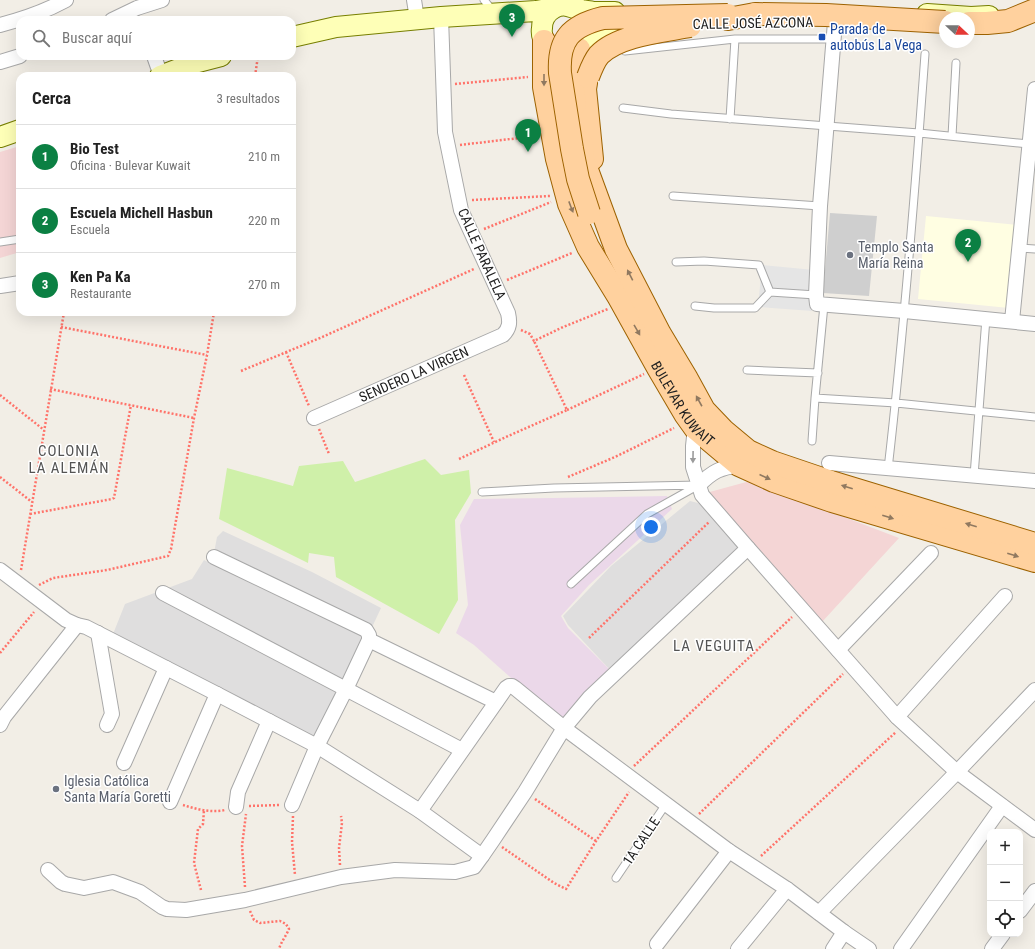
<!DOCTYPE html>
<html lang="es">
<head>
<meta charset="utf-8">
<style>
  :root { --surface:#fff; --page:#f2f2f2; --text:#222; --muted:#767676; --line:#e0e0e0; --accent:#0b8043 }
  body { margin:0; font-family:"Roboto Condensed",sans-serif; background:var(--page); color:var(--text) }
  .controls { position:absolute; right:12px; bottom:12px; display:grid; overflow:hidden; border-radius:8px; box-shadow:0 4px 16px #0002 }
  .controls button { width:36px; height:36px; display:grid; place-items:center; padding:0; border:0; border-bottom:1px solid var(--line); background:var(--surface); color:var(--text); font:20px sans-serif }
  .compass { position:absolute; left:939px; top:12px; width:36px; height:36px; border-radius:50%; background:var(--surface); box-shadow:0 4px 16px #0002; rotate:112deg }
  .you { position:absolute; left:651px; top:527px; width:14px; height:14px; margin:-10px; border:3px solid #fff; border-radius:50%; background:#1a73e8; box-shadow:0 0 0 6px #1a73e833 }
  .badge { display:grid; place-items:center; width:26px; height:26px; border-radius:50%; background:var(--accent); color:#fff; font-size:13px; font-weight:700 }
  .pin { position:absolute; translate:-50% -33px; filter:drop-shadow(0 1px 2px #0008) }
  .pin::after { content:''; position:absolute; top:21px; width:14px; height:12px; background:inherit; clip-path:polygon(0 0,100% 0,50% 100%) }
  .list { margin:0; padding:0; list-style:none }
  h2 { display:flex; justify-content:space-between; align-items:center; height:52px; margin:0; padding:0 16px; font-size:17px }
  h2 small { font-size:13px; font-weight:400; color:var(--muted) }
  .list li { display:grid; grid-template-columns:26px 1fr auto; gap:12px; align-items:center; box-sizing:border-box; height:64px; padding:0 16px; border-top:1px solid var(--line) }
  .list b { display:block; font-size:15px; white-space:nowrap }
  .list p { margin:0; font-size:13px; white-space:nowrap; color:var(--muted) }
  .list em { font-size:13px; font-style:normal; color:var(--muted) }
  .icon { flex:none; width:22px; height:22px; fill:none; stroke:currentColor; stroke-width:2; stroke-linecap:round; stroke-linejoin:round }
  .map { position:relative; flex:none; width:1035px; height:949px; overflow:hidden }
  .search { position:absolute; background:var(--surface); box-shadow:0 4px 16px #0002; left:16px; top:16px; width:280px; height:44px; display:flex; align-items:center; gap:10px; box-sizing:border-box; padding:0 14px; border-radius:12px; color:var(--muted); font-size:15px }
  .panel { position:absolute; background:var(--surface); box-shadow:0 4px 16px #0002; left:16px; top:72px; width:280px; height:244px; border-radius:12px }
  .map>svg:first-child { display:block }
  .residential { fill:#dfdede }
  .commercial { fill:#f4d5d5 }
  .industrial { fill:#ebd8e9 }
  .education { fill:#fffee2 }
  .religious { fill:#cfcfcf }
  .grass { fill:#cff0a9 }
  .parking { fill:#e5e5e5 }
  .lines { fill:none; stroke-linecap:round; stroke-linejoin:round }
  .service-casing { stroke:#a8a8a8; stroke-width:9 }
  .minor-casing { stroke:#a8a8a8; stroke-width:16 }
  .secondary-casing { stroke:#777f00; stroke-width:22 }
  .primary-casing { stroke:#9d6200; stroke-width:24 }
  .path { stroke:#ff736a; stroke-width:2.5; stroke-dasharray:2 2; stroke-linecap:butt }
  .service { stroke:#fff; stroke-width:7 }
  .minor { stroke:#fff; stroke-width:14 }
  .secondary { stroke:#feffb7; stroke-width:20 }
  .primary { stroke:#ffd19e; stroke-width:22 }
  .primary-bridge-casing { stroke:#9d6200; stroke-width:24; stroke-linecap:butt }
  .primary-bridge { stroke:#ffd19e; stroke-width:22 }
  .oneway { fill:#907960 }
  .oneway2 { fill:#9b9b9b }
  .transit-dot { fill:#1a4fb4; stroke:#fff; stroke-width:1.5 }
  .worship-dot { fill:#6b7280; stroke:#fff; stroke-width:1.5 }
  .labels { text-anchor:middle; stroke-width:3; stroke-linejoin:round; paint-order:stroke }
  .street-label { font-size:14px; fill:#212121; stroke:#fff }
  .transit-label { font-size:14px; fill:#164399; stroke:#fff; text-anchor:start }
  .worship-label { font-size:14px; fill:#5b616d; stroke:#fff; text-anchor:start }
  .neighbourhood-label { font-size:15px; letter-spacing:1px; fill:#545454; stroke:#fff }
</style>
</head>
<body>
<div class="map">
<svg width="1035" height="949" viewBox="0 0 1035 949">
  <rect width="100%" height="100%" fill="#f2eee6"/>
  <path class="residential" d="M690,501L702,504L742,549L612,672L568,625L563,616L611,566Z
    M223,531L312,572L381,608L318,743L113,634L125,604L192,579L204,560L208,562L214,553L217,537Z"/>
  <path class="commercial" d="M20,146V252L0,258V152Z
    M750,481L899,538L822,622L706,493Z"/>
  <path class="industrial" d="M667,496L672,509L589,585L561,616L568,628L610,670L563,724L474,645L456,633L468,605L460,525L474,499L553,498Z"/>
  <path class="education" d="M926,216L1018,225L1009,308L918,299Z"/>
  <path class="religious" d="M830,213L877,216L869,296L823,293Z"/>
  <path class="grass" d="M425,459L441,475L469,470L471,493L455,520L458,600L439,634L336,577L334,557L309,553L308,563L219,519L227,468L293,486L299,466L343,461L355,482Z"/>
  <path class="parking" d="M762,265L814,270L812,311L758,307Z"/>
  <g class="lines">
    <defs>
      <path id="service" d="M484,0L493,11
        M625,51L735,39H833
        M623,108L671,114L919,133L1029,144
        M730,119L735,39
        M952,136L956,63
        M673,196L820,206
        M0,242L20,239
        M1020,248L1035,249
        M676,262L704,261L759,265L770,292
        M695,306L714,308H755L770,292L816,295
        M747,370L818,373
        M815,398L896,403L1035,417
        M812,441L815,398L824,305
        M888,469C904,331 915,192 925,54
        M974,476L986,318
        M482,492L554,488L699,485
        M571,584L647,514L697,486
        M616,878L666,804"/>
      <g id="minor">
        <path d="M414,0L417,19"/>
        <path d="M112,20L137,8L162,0"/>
        <path d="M835,22L820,206L816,295L817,304L904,311L1035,324"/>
        <path d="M0,25C23,19 46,11 66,0"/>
        <path d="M154,56L161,76"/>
        <path d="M0,62L20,56"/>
        <path d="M0,286L20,283"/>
        <path d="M1012,321L1035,89"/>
        <path id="s1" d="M314,418L503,335C510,328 510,322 508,313L461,210L445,132L441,17"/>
        <path d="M695,428L693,446V467L702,495L748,548L897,717L957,772L1035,830"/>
        <path d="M829,463L1035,481"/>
        <path d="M699,485C713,471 720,468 739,465"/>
        <path d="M214,557L366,630L369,635V640L346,689L317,746L292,805"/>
        <path d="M0,570L66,620L77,625L86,627L217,694L317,746L420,811L482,856L493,840L525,792L564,728L590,697L748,548"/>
        <path d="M163,593L462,750"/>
        <path d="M98,633L112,714L107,725"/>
        <path d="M369,640L496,702"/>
        <path d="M838,650L931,553"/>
        <path d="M897,717L1005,596"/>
        <path d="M0,725L4,717L77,625"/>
        <path d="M124,763L166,668"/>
        <path d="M170,802L217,694"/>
        <path d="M236,807L238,792L269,721"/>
        <path d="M420,811L506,688L509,686H512L515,688L564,728L690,822L729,851L787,889L844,932L869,949"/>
        <path d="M48,870L61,882L65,884L84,888L113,882L140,892L162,907L167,909L186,910L245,900L341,877L395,870L455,872L474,867L482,856"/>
        <path d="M1020,911L1035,891"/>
        <path d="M819,913L957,772L1035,690"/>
        <path d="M657,944L729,851"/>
        <path d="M738,949L787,889"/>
        <path d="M833,949L844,932"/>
        <path d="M901,949L1002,806"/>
        <path d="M992,949L1003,934"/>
      </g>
      <path id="secondary" d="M579,9C608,36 568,69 547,45C543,40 541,34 542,28C542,19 547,12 554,8C565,2 571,8 581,10C585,11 589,11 593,12C600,12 608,12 615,12
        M927,14L971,17L989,16
        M292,37L336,27L441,17L536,11L554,8
        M587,40L600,35L639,29
        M160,76L194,63L221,56
        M0,137L20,130"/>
      <g id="primary">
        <path d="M728,19L755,14"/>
        <path d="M969,23H987L1008,21L1035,10"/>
        <path id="s2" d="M544,41V87L557,159L569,204L588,247L618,296L658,368L685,414L695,428L739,465L774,481L832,501L1035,561"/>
        <path d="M586,83L585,89L592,159"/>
        <path d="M575,104L571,76L574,62L579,49"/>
        <path d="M581,142L583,159L616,249L660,334L687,379L704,410L724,431L748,451L772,462L831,482L1035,544"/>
      </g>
    </defs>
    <use href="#service" class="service-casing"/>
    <use href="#minor" class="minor-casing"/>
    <use href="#secondary" class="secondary-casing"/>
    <use href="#primary" class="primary-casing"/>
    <path class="path" d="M255,76L258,56
      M455,84L528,77
      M460,145L536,136
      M472,200L550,196
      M484,229L551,202
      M507,280L572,253
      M61,327L149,344L207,355
      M521,330L530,334L534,341L563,327L608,309
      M286,352L309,406
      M241,371L320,338L474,269
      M464,375L494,442
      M50,389L194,418
      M0,395L44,430
      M567,410L644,374
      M319,429L329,454
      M459,459L506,437L567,410L534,341
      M0,477L32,502
      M568,477L615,457L674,428
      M30,514L112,499L114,498L125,437L131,405
      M21,570L64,312
      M39,585L53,578L107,570L168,556L171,549L194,418L207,355L214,312
      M589,638L709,522
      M0,653L34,612
      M634,766L792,617
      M535,799L596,841
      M183,805C196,809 211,813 225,810
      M249,806L280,805
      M699,814L843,674
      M293,816L292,842L295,875
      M502,847L554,883L566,889L596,841L629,792
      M761,856L896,732
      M340,865L339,848L342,823L341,816
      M245,887L242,846L246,814
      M201,890L194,863L198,829L203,824L204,810
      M250,911L254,920L260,923L280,921L286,924L289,929C286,936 281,942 279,949"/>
    <use href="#service" class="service"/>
    <use href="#minor" class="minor"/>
    <use href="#secondary" class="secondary"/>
    <use href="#primary" class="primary"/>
    <defs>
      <path id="primary-bridge" d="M755,14L826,15L945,22
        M588,77C591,69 594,61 599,55C618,35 664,31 690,26
        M589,213L578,179L572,149L560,73C558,40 570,26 603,18L728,15"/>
    </defs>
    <use href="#primary-bridge" class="primary-bridge-casing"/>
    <use href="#primary-bridge" class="primary-bridge"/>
  </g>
  <defs><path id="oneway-solid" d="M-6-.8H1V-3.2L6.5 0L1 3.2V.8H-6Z"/></defs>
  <g class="oneway">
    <use href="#oneway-solid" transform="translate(544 80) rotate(90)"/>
    <use href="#oneway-solid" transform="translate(571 207) rotate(69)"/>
    <use href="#oneway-solid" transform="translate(630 275) rotate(-117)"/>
    <use href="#oneway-solid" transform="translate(637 330) rotate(60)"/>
    <use href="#oneway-solid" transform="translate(699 401) rotate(-119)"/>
    <use href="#oneway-solid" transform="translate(765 477) rotate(24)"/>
    <use href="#oneway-solid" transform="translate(847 487) rotate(-163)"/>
    <use href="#oneway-solid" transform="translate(888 517) rotate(17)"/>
    <use href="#oneway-solid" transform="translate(971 525) rotate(-163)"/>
    <use href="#oneway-solid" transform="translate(1013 555) rotate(17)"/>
  </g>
  <use class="oneway2" href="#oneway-solid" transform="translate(693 457) rotate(91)"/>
  <rect class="transit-dot" x="818" y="33" width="8" height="8" rx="2"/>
  <g class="worship-dot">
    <circle cx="850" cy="255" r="4"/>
    <circle cx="56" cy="789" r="4"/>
  </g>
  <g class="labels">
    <g class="street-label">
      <text transform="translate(753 23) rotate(-1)" y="5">CALLE JOSÉ AZCONA</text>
      <text transform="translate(482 254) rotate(66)" y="5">CALLE PARALELA</text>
      <text dy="5" stroke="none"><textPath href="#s1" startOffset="109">SENDERO LA VIRGEN</textPath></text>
      <text dy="5" stroke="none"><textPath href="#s2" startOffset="396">BULEVAR KUWAIT</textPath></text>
      <text transform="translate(641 841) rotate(-56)" y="5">1A CALLE</text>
    </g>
    <g class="transit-label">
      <text x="830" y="34">Parada de<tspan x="830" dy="16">autobús La Vega</tspan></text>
    </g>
    <g class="worship-label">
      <text x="858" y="252">Templo Santa<tspan x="858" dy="16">María Reina</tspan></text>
      <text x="64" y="786">Iglesia Católica<tspan x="64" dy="16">Santa María Goretti</tspan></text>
    </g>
    <g class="neighbourhood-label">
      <text x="69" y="456">COLONIA<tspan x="69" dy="17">LA ALEMÁN</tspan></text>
      <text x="714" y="651">LA VEGUITA</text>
    </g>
  </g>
</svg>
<div class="controls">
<button>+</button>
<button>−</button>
<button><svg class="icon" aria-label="locate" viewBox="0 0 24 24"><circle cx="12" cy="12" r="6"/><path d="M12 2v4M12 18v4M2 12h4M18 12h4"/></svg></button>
</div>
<svg class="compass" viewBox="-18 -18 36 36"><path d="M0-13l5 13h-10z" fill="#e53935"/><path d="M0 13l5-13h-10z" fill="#767676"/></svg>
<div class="you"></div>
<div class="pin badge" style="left:528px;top:152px">1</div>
<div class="pin badge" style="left:968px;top:262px">2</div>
<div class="pin badge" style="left:512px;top:37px">3</div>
<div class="search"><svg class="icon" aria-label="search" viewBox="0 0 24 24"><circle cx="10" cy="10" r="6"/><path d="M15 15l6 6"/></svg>Buscar aquí</div>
<section class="panel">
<h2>Cerca<small>3 resultados</small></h2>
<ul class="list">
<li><span class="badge">1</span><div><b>Bio Test</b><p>Oficina · Bulevar Kuwait</p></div><em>210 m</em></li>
<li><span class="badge">2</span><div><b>Escuela Michell Hasbun</b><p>Escuela</p></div><em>220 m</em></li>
<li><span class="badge">3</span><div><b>Ken Pa Ka</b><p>Restaurante</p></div><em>270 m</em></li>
</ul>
</section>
</div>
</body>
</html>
